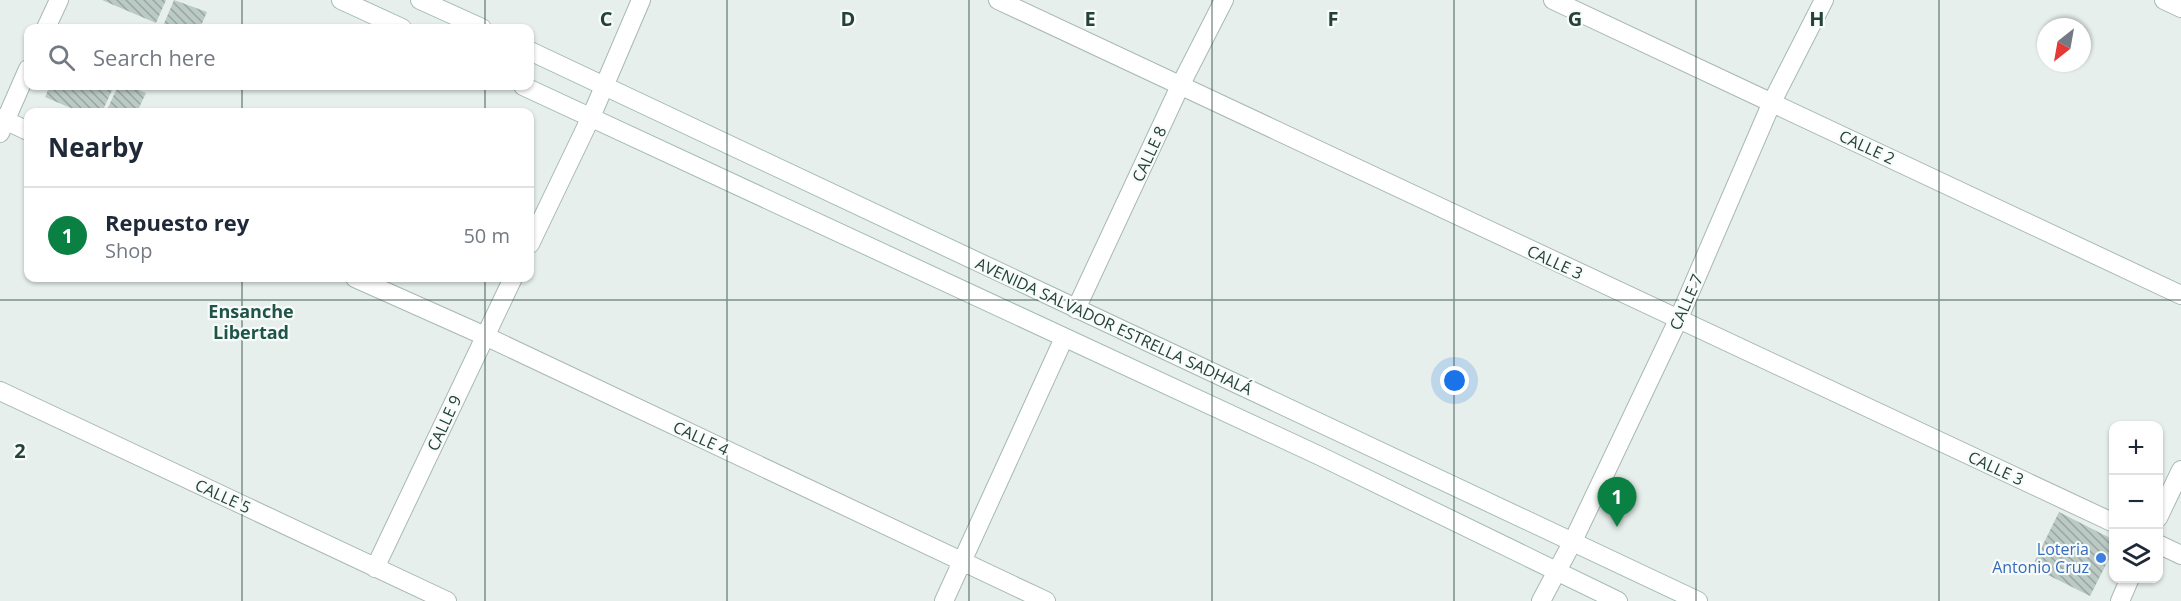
<!DOCTYPE html>
<html lang="en">
<head>
<meta charset="utf-8">
<style>
  :root { --surface:#fff; --page:#f6f6f7; --text:#1f2937; --muted:#747a83; --line:#e0e1e3; --accent:#0b8043 }
  body { margin:0; font-family:"Open Sans",sans-serif; background:var(--page); color:var(--text) }
  .controls { position:absolute; right:18px; bottom:18px; display:grid; overflow:hidden; border-radius:12px; box-shadow:0 2px 4px #0004 }
  .controls button { width:54px; height:54px; display:grid; place-items:center; padding:0; border:0; border-bottom:2px solid var(--line); background:var(--surface); color:var(--text); font:30px sans-serif }
  .compass { position:absolute; left:2037px; top:18px; width:54px; height:54px; border-radius:50%; background:var(--surface); box-shadow:0 2px 4px #0004; rotate:211deg }
  .you { position:absolute; left:1455px; top:381px; width:21px; height:21px; margin:-15px; border:4px solid #fff; border-radius:50%; background:#1a73e8; box-shadow:0 0 0 9px #1a73e833 }
  .badge { display:grid; place-items:center; width:39px; height:39px; border-radius:50%; background:var(--accent); color:#fff; font-size:20px; font-weight:700 }
  .pin { position:absolute; translate:-50% -50px; filter:drop-shadow(0 2px 3px #0008) }
  .pin::after { content:''; position:absolute; top:32px; width:21px; height:18px; background:inherit; clip-path:polygon(0 0,100% 0,50% 100%) }
  .list { margin:0; padding:0; list-style:none }
  h2 { display:flex; justify-content:space-between; align-items:center; height:78px; margin:0; padding:0 24px; font-size:26px }
  h2 small { font-size:20px; font-weight:400; color:var(--muted) }
  .list li { display:grid; grid-template-columns:39px 1fr auto; gap:18px; align-items:center; box-sizing:border-box; height:96px; padding:0 24px; border-top:2px solid var(--line) }
  .list b { display:block; font-size:22px; white-space:nowrap }
  .list p { margin:0; font-size:20px; white-space:nowrap; color:var(--muted) }
  .list em { font-size:20px; font-style:normal; color:var(--muted) }
  .icon { flex:none; width:33px; height:33px; fill:none; stroke:currentColor; stroke-width:2; stroke-linecap:round; stroke-linejoin:round }
  .map { position:relative; flex:none; width:2181px; height:601px; overflow:hidden }
  .search { position:absolute; background:var(--surface); box-shadow:0 2px 4px #0004; left:24px; top:24px; width:510px; height:66px; display:flex; align-items:center; gap:15px; box-sizing:border-box; padding:0 21px; border-radius:12px; color:var(--muted); font-size:22px }
  .panel { position:absolute; background:var(--surface); box-shadow:0 2px 4px #0004; left:24px; top:108px; width:510px; height:174px; border-radius:12px }
  .map>svg:first-child { display:block }
  .building { fill:url(#building-back-hatch) }
  .lines { fill:none; stroke-linecap:round; stroke-linejoin:round }
  .minor-casing { stroke:#a8b8b2; stroke-width:20 }
  .secondary-casing { stroke:#a4bbb3; stroke-width:20 }
  .minor { stroke:#fff; stroke-width:18 }
  .secondary { stroke:#fff; stroke-width:18 }
  .grid { fill:none; stroke:#24423a; stroke-width:1.5; stroke-opacity:0.55 }
  .shop-dot { fill:#3f7fe0; stroke:#f7fbf9; stroke-width:2 }
  .labels { text-anchor:middle; stroke-width:4.5; stroke-linejoin:round; paint-order:stroke }
  .street-label { font-size:16px; fill:#24423a; stroke:#f7fbf9 }
  .shop-label { font-size:16px; fill:#366cbe; stroke:#f7fbf9; text-anchor:end }
  .neighbourhood-label { font-size:18px; font-weight:bold; fill:#1f5548; stroke:#f7fbf9 }
  .grid-label { font-size:20px; text-anchor:middle; font-weight:bold; fill:#24423a; stroke:#f7fbf9; stroke-width:4.5; stroke-linejoin:round; paint-order:stroke }
</style>
</head>
<body>
<div class="map">
<svg width="2181" height="601" viewBox="0 0 2181 601">
  <defs>
    <pattern id="building-back-hatch" width="6" height="6" patternUnits="userSpaceOnUse" patternTransform="scale(1.5)"><rect width="6" height="6" fill="#bbcac4"/><path d="M-1 5l2 2M0 0l6 6M5-1l2 2" fill="none" stroke="#98a6a0"/></pattern>
  </defs>
  <rect width="100%" height="100%" fill="#e6efeb"/>
  <path class="building" d="M102,0H166L156,23Z
    M174,0L207,12L200,28H168L163,26Z
    M50,86H114L102,112H80L45,97Z
    M118,86H128L146,93L137,112H106Z
    M2059,512L2114,540V549L2090,596L2032,567Z"/>
  <g class="lines">
    <defs>
      <path id="minor" d="M998,0L2114,523
        M1553,0L2181,295
        M2164,0L2181,8
        M46,28L59,0
        M0,118L28,131
        M0,133L28,69
        M530,244L591,117L641,0
        M355,278L485,336L1046,601
        M1076,309L1180,86L1224,0
        M0,391L447,601
        M2158,518L2181,470
        M2158,544L2181,555
        M375,568L513,278
        M944,601L1064,338
        M1541,601L1573,541L1678,320L1772,102L1824,0
        M2120,601L2130,578"/>
      <path id="secondary" d="M341,0L402,28
        M420,0L482,28
        M530,51L1698,601
        M523,86L1320,456L1618,601"/>
    </defs>
    <use href="#minor" class="minor-casing"/>
    <use href="#secondary" class="secondary-casing"/>
    <use href="#minor" class="minor"/>
    <use href="#secondary" class="secondary"/>
  </g>
  <path class="grid" d="M242,0V28M485,0V28M727,0V601M969,0V601M1212,0V601M1454,0V601M1696,0V601M1939,0V601M242,86V112M485,86V112M242,278V601M485,278V601M0,300H2181"/>
  <circle class="shop-dot" cx="2101" cy="558" r="6"/>
  <g class="labels">
    <g class="street-label">
      <text transform="translate(1867 147) rotate(25)" y="6">CALLE 2</text>
      <text transform="translate(1149 154) rotate(-65)" y="6">CALLE 8</text>
      <text transform="translate(1555 262) rotate(25)" y="6">CALLE 3</text>
      <text transform="translate(1686 302) rotate(-66)" y="6">CALLE 7</text>
      <text transform="translate(1114 326) rotate(25)" y="6">AVENIDA SALVADOR ESTRELLA SADHALÁ</text>
      <text transform="translate(444 423) rotate(-65)" y="6">CALLE 9</text>
      <text transform="translate(701 438) rotate(25)" y="6">CALLE 4</text>
      <text transform="translate(1996 468) rotate(25)" y="6">CALLE 3</text>
      <text transform="translate(223 496) rotate(25)" y="6">CALLE 5</text>
    </g>
    <g class="shop-label">
      <text x="2089" y="555">Loteria<tspan x="2089" dy="18">Antonio Cruz</tspan></text>
    </g>
    <g class="neighbourhood-label">
      <text x="251" y="318">Ensanche<tspan x="251" dy="21">Libertad</tspan></text>
    </g>
  </g>
  <g class="grid-label">
    <text x="606" y="26">C</text>
    <text x="848" y="26">D</text>
    <text x="1090" y="26">E</text>
    <text x="1333" y="26">F</text>
    <text x="1575" y="26">G</text>
    <text x="1817" y="26">H</text>
    <text x="20" y="458">2</text>
  </g>
</svg>
<div class="controls">
<button>+</button>
<button>−</button>
<button><svg class="icon" aria-label="layers" viewBox="0 0 24 24"><path d="M12 4l9 5-9 5-9-5zM3 14l9 5 9-5"/></svg></button>
</div>
<svg class="compass" viewBox="-18 -18 36 36"><path d="M0-13l5 13h-10z" fill="#e53935"/><path d="M0 13l5-13h-10z" fill="#747a83"/></svg>
<div class="you"></div>
<div class="pin badge" style="left:1617px;top:527px">1</div>
<div class="search"><svg class="icon" aria-label="search" viewBox="0 0 24 24"><circle cx="10" cy="10" r="6"/><path d="M15 15l6 6"/></svg>Search here</div>
<section class="panel">
<h2>Nearby<small></small></h2>
<ul class="list">
<li><span class="badge">1</span><div><b>Repuesto rey</b><p>Shop</p></div><em>50 m</em></li>
</ul>
</section>
</div>
</body>
</html>
